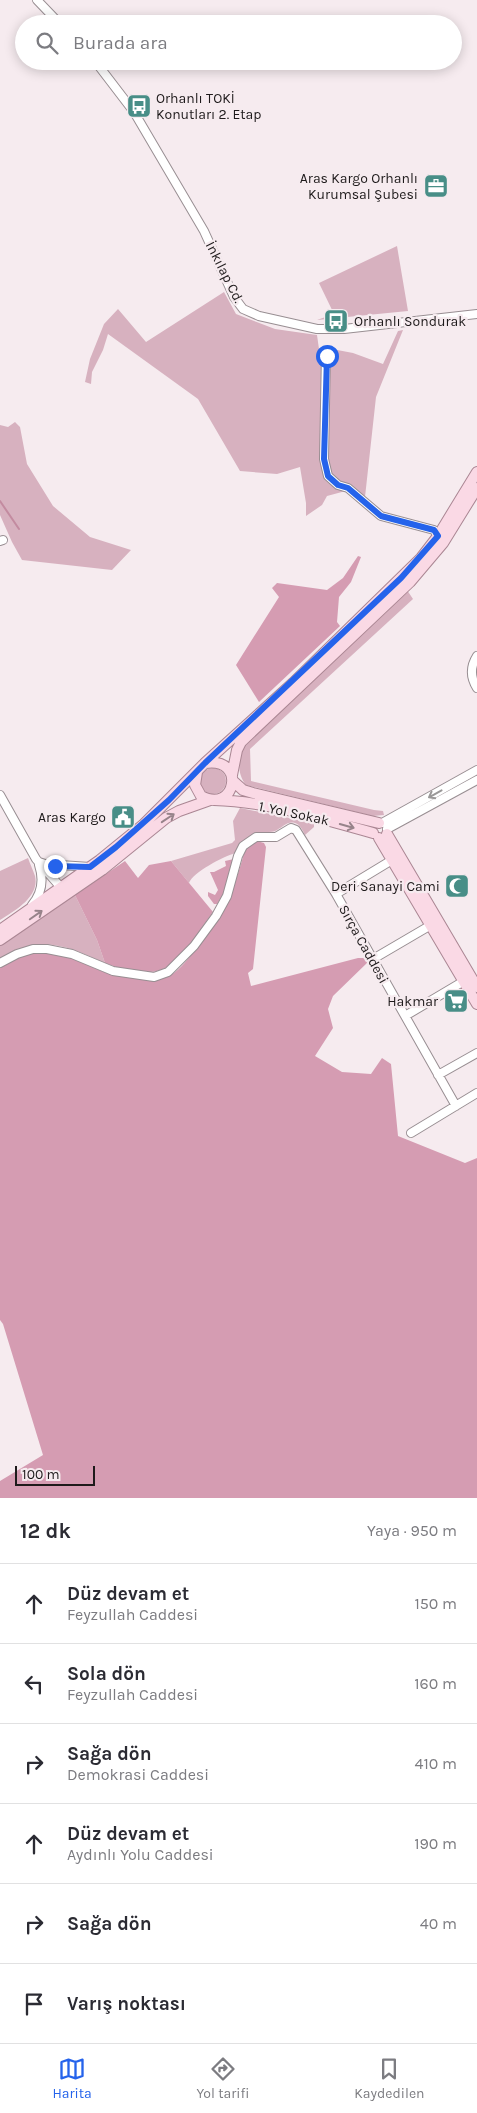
<!DOCTYPE html>
<html lang="tr">
<head>
<meta charset="utf-8">
<style>
  :root { --surface:#fff; --page:#f2f2f3; --text:#2b2b33; --muted:#7c7c81; --line:#e1e1e2; --accent:#2563eb }
  body { margin:0; font-family:Karla,sans-serif; background:var(--page); color:var(--text) }
  .scale { position:absolute; left:15px; bottom:12px; width:80px; box-sizing:border-box; padding-left:5px; border:2px solid #1e1a1b; border-top:0; font-size:14px; line-height:18px; white-space:nowrap; color:#1e1a1b; -webkit-text-stroke:4px #f6ebef; paint-order:stroke }
  .stop { position:absolute; width:15px; height:15px; margin:-11px; border:4px solid #2563eb; border-radius:50%; background:#fff }
  .stop.end { background:#2563eb; border-color:#fff; box-shadow:0 1px 5px #0008 }
  .list { margin:0; padding:0; list-style:none }
  h2 { display:flex; justify-content:space-between; align-items:center; height:65px; margin:0; padding:0 20px; font-size:21px }
  h2 small { font-size:16px; font-weight:400; color:var(--muted) }
  .list li { display:grid; grid-template-columns:32px 1fr auto; gap:15px; align-items:center; box-sizing:border-box; height:80px; padding:0 20px; border-top:1px solid var(--line) }
  .list b { display:block; font-size:19px; white-space:nowrap }
  .list p { margin:0; font-size:16px; white-space:nowrap; color:var(--muted) }
  .list em { font-size:16px; font-style:normal; color:var(--muted) }
  .icon { flex:none; width:28px; height:28px; fill:none; stroke:currentColor; stroke-width:2; stroke-linecap:round; stroke-linejoin:round }
  .map { position:relative; flex:none; width:477px; height:1498px; overflow:hidden }
  .search { position:absolute; background:var(--surface); box-shadow:0 2px 12px #0003; left:15px; right:15px; top:15px; height:55px; display:flex; align-items:center; gap:12px; box-sizing:border-box; padding:0 18px; border-radius:28px; color:var(--muted); font-size:19px }
  .sheet { height:545px; background:var(--surface) }
  nav { display:flex; justify-content:space-around; align-items:center; box-sizing:border-box; height:70px; border-top:1px solid var(--line); background:var(--surface); font-size:14px; color:var(--muted) }
  nav a { display:grid; justify-items:center; gap:2px }
  nav .on { color:var(--accent) }
  .map>svg:first-child { display:block }
  .green { fill:#d7b1bf }
  .forest { fill:#d59cb2 }
  .lines { fill:none; stroke-linecap:round; stroke-linejoin:round }
  .stream { stroke:#c38ba0; stroke-width:2 }
  .minor-casing { stroke:#988e92; stroke-width:10 }
  .major-casing { stroke:#aa8693; stroke-width:12 }
  .minor { stroke:#fff; stroke-width:8 }
  .major { stroke:#fad9e5; stroke-width:10 }
  .oneway { stroke:#9a9898 }
  .oneway2 { stroke:#97838a }
  .route { stroke:#2563eb; stroke-width:6 }
  .labels { text-anchor:middle; stroke-width:4.5; stroke-linejoin:round; paint-order:stroke }
  .poi-label { font-size:14px; fill:#1e1a1b; stroke:#f6ebef; text-anchor:end }
  .street-label { font-size:14px; fill:#1e1a1b; stroke:#f6ebef }
</style>
</head>
<body>
<div class="map">
<svg width="477" height="1498" viewBox="0 0 477 1498">
  <rect width="100%" height="100%" fill="#f6ebef"/>
  <path class="green" d="M397,246L408,311L317,320L334,314L319,283Z
    M224,292L236,314L275,329L317,335L319,349L328,356L332,349L353,353L383,364L398,331L403,330L376,397L365,497L353,489L327,496L322,505L306,516V503L300,467L277,474L240,471L198,399L108,334L103,350L92,372L91,384L85,382L90,359L104,324L118,309L146,342Z
    M15,422L20,427L27,464L53,506L90,537L131,550L112,570L22,560L12,542L0,515V425L8,427Z
    M407,590L413,599L250,749L251,781L374,810L383,811L384,815L373,816L246,785C236,772 239,759 243,745Z
    M200 781a13 13 0 1 1 26 0a13 13 0 1 1-26 0Z
    M240,808L314,823V827L305,835C303,831 300,824 295,823C287,821 283,827 277,830C274,832 270,832 266,832C250,835 241,839 235,853C223,857 193,872 189,883L171,861L232,843L235,840L233,821Z
    M28,858C30,864 33,870 35,876C40,897 14,911 0,920V871Z
    M75,895L97,940L105,963C65,945 41,934 0,959V946Z"/>
  <path class="forest" d="M358,556L361,557L351,582L339,597L337,622L340,626L259,702L236,665L279,597L272,588L277,583L327,590L343,578Z
    M257,841L264,843L266,847L253,969L248,973L251,986L358,958H366L368,962L333,996L328,1009L333,1028L315,1056L342,1072L371,1074L382,1058L391,1064L398,1136L465,1163L477,1158V1498H0V1481L43,1455L3,1324L0,1320V968C11,962 22,955 35,953C59,949 82,964 104,972C115,976 126,977 138,979C150,980 159,982 171,975C181,969 189,957 197,948C222,918 236,886 245,849Z
    M234,859L226,889L217,904H214L208,896V892L215,895L218,890L210,872H214L226,866L225,861Z
    M125,861L138,878L149,865L171,861L213,912C178,960 171,988 105,963L97,940L75,895Z"/>
  <g class="lines">
    <path class="stream" d="M0,501L19,529"/>
    <defs>
      <path id="minor" d="M37,0L60,24
        M95,61L134,112L204,231L234,297L243,309L259,316L317,329H344L477,314
        M326,353L324,459L328,476L338,485L348,488L381,516L434,530L438,536
        M0,541L3,540
        M477,656C470,667 470,677 477,688
        M0,795L36,859L64,891
        M382,823L477,770
        M387,829L477,780
        M39,862L45,864L90,867
        M336,894L392,860
        M32,905C42,893 44,880 39,865
        M373,959L431,925
        M0,963L17,954L33,949H47L72,954L113,971L154,977L168,972L194,946L216,916L227,896L238,856L243,846L256,837H276L291,828L296,830L336,894L456,1106
        M405,1016L464,981
        M438,1075L477,1053
        M411,1133L477,1093"/>
      <path id="major" d="M197,772L195,785L201,796C236,815 247,756 205,763
        M232,775L237,750L241,742L410,582L443,543L477,488
        M233,781L243,790L253,793L379,823
        M214,800C267,801 322,819 373,833
        M387,834L477,987
        M379,838L477,1004
        M0,930L100,860L143,825L205,763L293,683L421,558L438,536L477,472
        M0,940L102,870L166,818L179,811L210,800"/>
    </defs>
    <use href="#minor" class="minor-casing"/>
    <use href="#major" class="major-casing"/>
    <use href="#minor" class="minor"/>
    <use href="#major" class="major"/>
  </g>
  <defs><path id="oneway-shaft" d="M-6 0H5M1.5-3L5.5 0L1.5 3" fill="none" stroke-width="1.6" stroke-linecap="round" stroke-linejoin="round" transform="scale(1.25)"/></defs>
  <use class="oneway" href="#oneway-shaft" transform="translate(435 794) rotate(151)"/>
  <g class="oneway2">
    <use href="#oneway-shaft" transform="translate(168 818) rotate(-34)"/>
    <use href="#oneway-shaft" transform="translate(347 826) rotate(16)"/>
    <use href="#oneway-shaft" transform="translate(36 915) rotate(-35)"/>
  </g>
  <g class="lines">
    <path class="route" d="M55,866L90,867L116,847L169,800L205,763L401,578L438,536L434,530L381,516L348,488L338,485L328,476L324,459L327,356"/>
  </g>
  <defs>
    <symbol id="bus-square" viewBox="-11 -11 22 22"><rect x="-9" y="-9" width="18" height="18" rx="4" fill="#488e87" stroke="#f6ebef"/><path d="M-5-6H5V4H4V6H2V4H-2V6H-4V4H-5ZM-3.5-4V0h7V-4ZM-3.5 1.2v1.5H-2V1.2ZM2 1.2v1.5H3.5V1.2Z" fill="#fff"/></symbol>
    <symbol id="office-square" viewBox="-11 -11 22 22"><rect x="-9" y="-9" width="18" height="18" rx="4" fill="#488e87" stroke="#f6ebef"/><path d="M-6-3h4V-5.5h4V-3h4V5H-6ZM-1-4.5V-3h2v-1.5ZM-6 0V1H6V0Z" fill="#fff"/></symbol>
    <symbol id="civic-square" viewBox="-11 -11 22 22"><rect x="-9" y="-9" width="18" height="18" rx="4" fill="#488e87" stroke="#f6ebef"/><path d="M-.6-6.5H3V-4.5H.6V-3L4-1V1h2V6H-6V1h2V-1L-.6-3ZM-1.2 2.5V6h2.4V2.5Z" fill="#fff"/></symbol>
    <symbol id="mosque-square" viewBox="-11 -11 22 22"><rect x="-9" y="-9" width="18" height="18" rx="4" fill="#488e87" stroke="#f6ebef"/><path d="M3.5-4.9A6 6 0 1 0 3.5 4.9A5 5 0 1 1 3.5-4.9Z" fill="#fff"/></symbol>
    <symbol id="supermarket-square" viewBox="-11 -11 22 22"><rect x="-9" y="-9" width="18" height="18" rx="4" fill="#488e87" stroke="#f6ebef"/><path d="M-6-5.5h2.5l.6 2H6L4.5 2H-2.5L-4.4-4H-6ZM-1.5 3.2a1.3 1.3 0 1 0 .1 0ZM3 3.2a1.3 1.3 0 1 0 .1 0Z" fill="#fff"/></symbol>
  </defs>
  <g fill-rule="evenodd">
    <use href="#bus-square" x="125" y="92" width="28" height="28"/>
    <use href="#office-square" x="422" y="172" width="28" height="28"/>
    <use href="#bus-square" x="322" y="307" width="28" height="28"/>
    <use href="#civic-square" x="109" y="803" width="28" height="28"/>
    <use href="#mosque-square" x="443" y="872" width="28" height="28"/>
    <use href="#supermarket-square" x="442" y="987" width="28" height="28"/>
  </g>
  <g class="labels">
    <g class="poi-label">
      <text x="156" y="103" text-anchor="start">Orhanlı TOKİ<tspan x="156" dy="16">Konutları 2. Etap</tspan></text>
      <text x="418" y="183">Aras Kargo Orhanlı<tspan x="418" dy="16">Kurumsal Şubesi</tspan></text>
      <text x="354" y="326" text-anchor="start">Orhanlı Sondurak</text>
      <text x="106" y="822">Aras Kargo</text>
      <text x="440" y="891">Deri Sanayi Cami</text>
      <text x="438" y="1006">Hakmar</text>
    </g>
    <g class="street-label">
      <text transform="translate(225 272) rotate(63)" y="5">İnkılap Cd.</text>
      <text transform="translate(294 813) rotate(12)" y="5">1. Yol Sokak</text>
      <text transform="translate(364 944) rotate(61)" y="5">Sırça Caddesi</text>
    </g>
  </g>
</svg>
<div class="scale">100 m</div>
<div class="stop" style="left:327px;top:356px"></div>
<div class="stop end" style="left:55px;top:866px"></div>
<div class="search"><svg class="icon" aria-label="search" viewBox="0 0 24 24"><circle cx="10" cy="10" r="6"/><path d="M15 15l6 6"/></svg>Burada ara</div>
</div>
<section class="sheet">
<h2>12 dk<small>Yaya · 950 m</small></h2>
<ul class="list">
<li><svg class="icon" aria-label="ahead" viewBox="0 0 24 24"><path d="M12 20V5M6 11l6-6 6 6"/></svg><div><b>Düz devam et</b><p>Feyzullah Caddesi</p></div><em>150 m</em></li>
<li><svg class="icon" aria-label="left" viewBox="0 0 24 24"><path d="M17 20v-9H6M10 6l-5 5 5 5"/></svg><div><b>Sola dön</b><p>Feyzullah Caddesi</p></div><em>160 m</em></li>
<li><svg class="icon" aria-label="right" viewBox="0 0 24 24"><path d="M7 20v-9h11M14 6l5 5-5 5"/></svg><div><b>Sağa dön</b><p>Demokrasi Caddesi</p></div><em>410 m</em></li>
<li><svg class="icon" aria-label="ahead" viewBox="0 0 24 24"><path d="M12 20V5M6 11l6-6 6 6"/></svg><div><b>Düz devam et</b><p>Aydınlı Yolu Caddesi</p></div><em>190 m</em></li>
<li><svg class="icon" aria-label="right" viewBox="0 0 24 24"><path d="M7 20v-9h11M14 6l5 5-5 5"/></svg><div><b>Sağa dön</b></div><em>40 m</em></li>
<li><svg class="icon" aria-label="arrive" viewBox="0 0 24 24"><path d="M6 21V4h12l-3 4 3 4H6"/></svg><div><b>Varış noktası</b></div></li>
</ul>
</section>
<nav>
<a class="on"><svg class="icon" aria-label="map" viewBox="0 0 24 24"><path d="M3 6l6-2 6 2 6-2v14l-6 2-6-2-6 2zM9 4v14M15 6v14"/></svg>Harita</a>
<a><svg class="icon" aria-label="directions" viewBox="0 0 24 24"><path d="M12 3l9 9-9 9-9-9zM9 14v-3h6M13 9l2 2-2 2"/></svg>Yol tarifi</a>
<a><svg class="icon" aria-label="saved" viewBox="0 0 24 24"><path d="M7 4h10v16l-5-4-5 4z"/></svg>Kaydedilen</a>
</nav>
</body>
</html>
